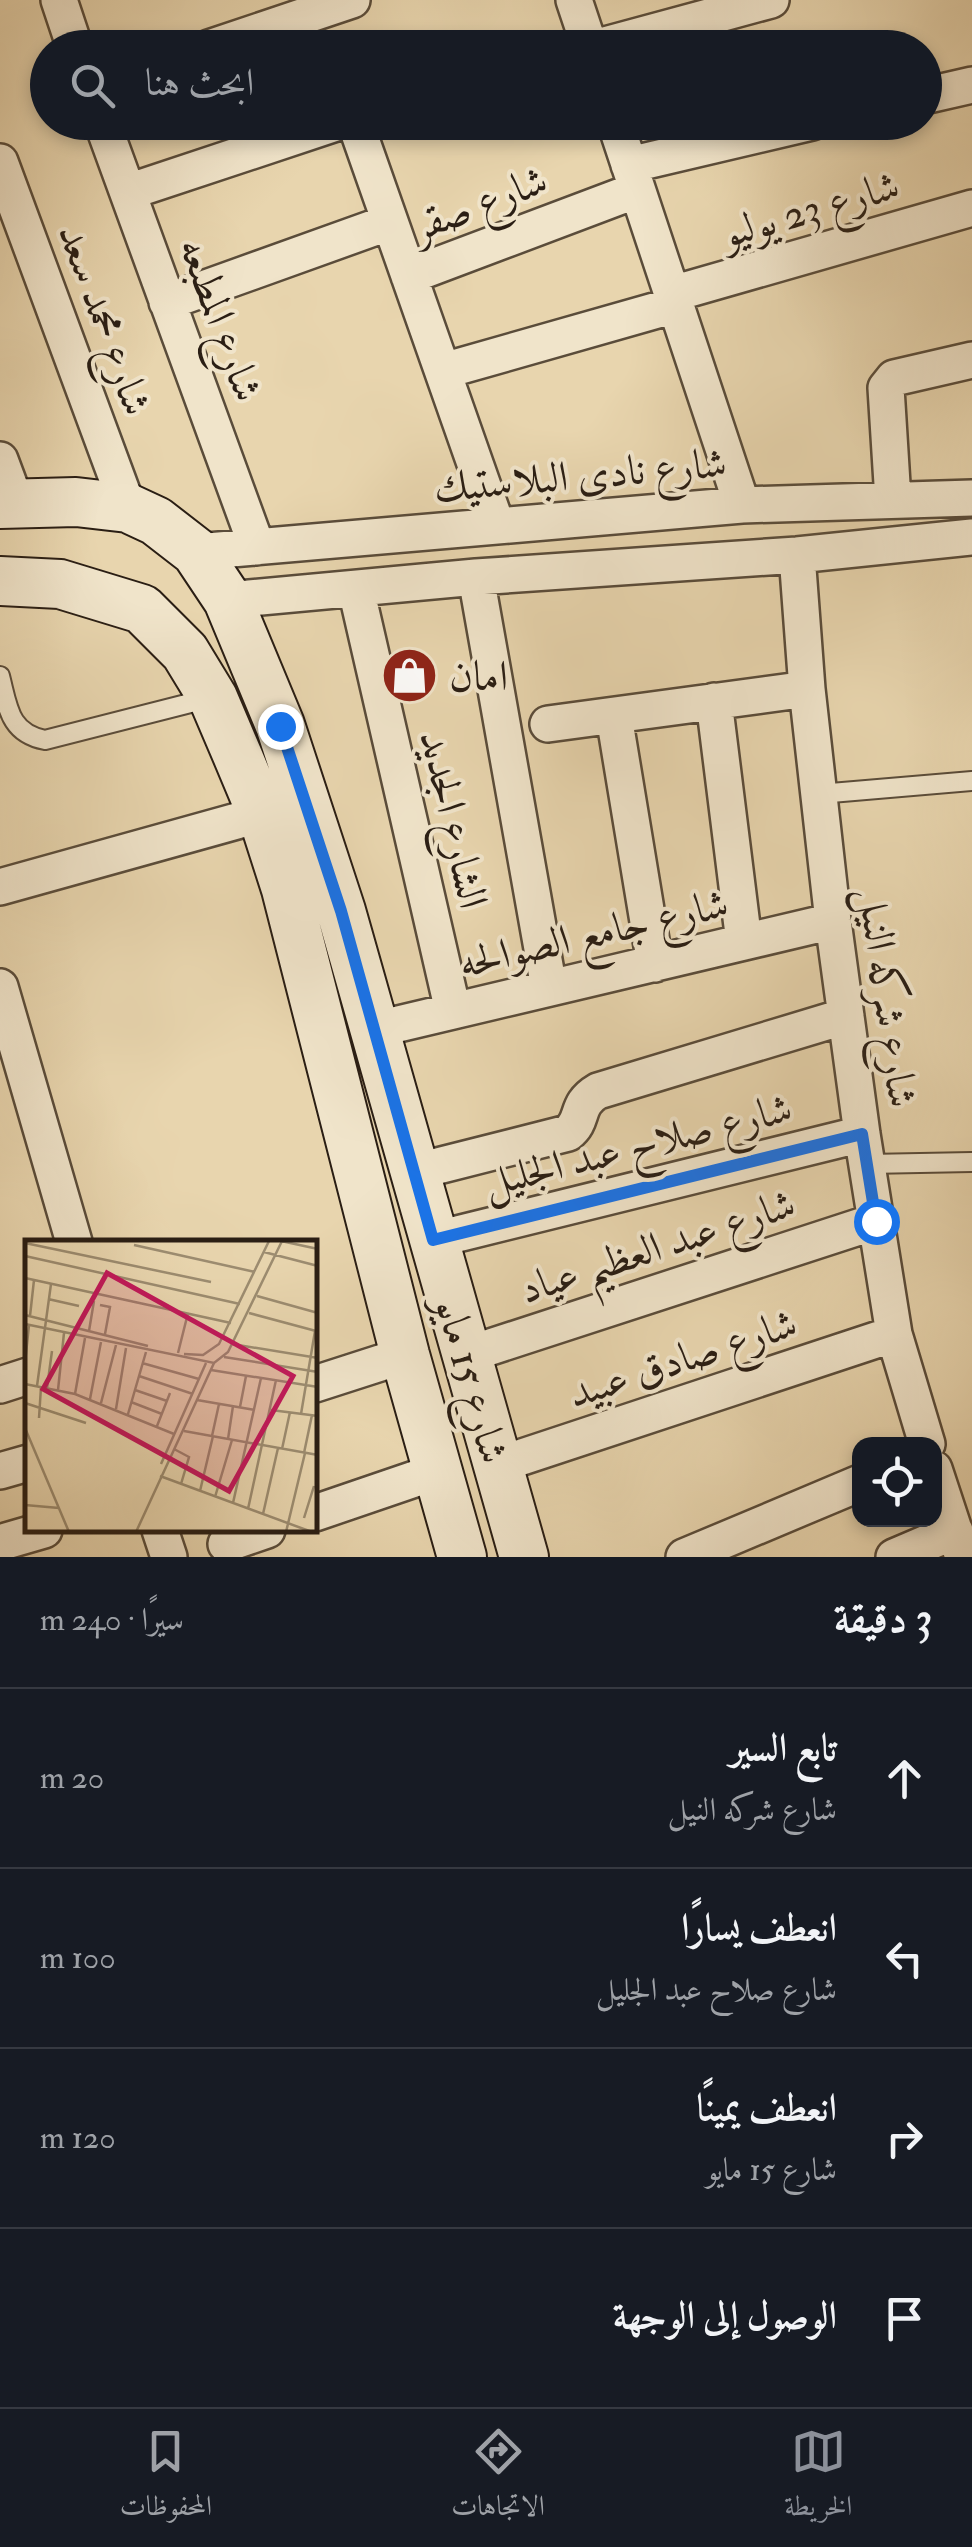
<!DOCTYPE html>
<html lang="ar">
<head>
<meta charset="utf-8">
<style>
  :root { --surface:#171b24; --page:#242831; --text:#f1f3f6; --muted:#9ea1a6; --line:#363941; --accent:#8c9099 }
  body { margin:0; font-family:"IM FELL Double Pica",Amiri,serif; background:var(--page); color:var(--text); direction:rtl }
  .controls { position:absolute; right:30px; bottom:30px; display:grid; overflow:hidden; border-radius:20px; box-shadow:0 5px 15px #0003 }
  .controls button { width:90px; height:90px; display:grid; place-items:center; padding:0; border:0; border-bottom:2px solid var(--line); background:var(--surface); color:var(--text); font:50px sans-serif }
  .stop { position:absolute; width:30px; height:30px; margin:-22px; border:8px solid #1a73e8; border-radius:50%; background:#fff }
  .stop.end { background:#1a73e8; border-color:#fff; box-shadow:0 2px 10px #0008 }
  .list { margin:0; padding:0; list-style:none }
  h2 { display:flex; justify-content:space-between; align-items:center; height:130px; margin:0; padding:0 40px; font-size:42px }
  h2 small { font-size:32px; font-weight:400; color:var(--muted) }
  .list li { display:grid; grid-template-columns:65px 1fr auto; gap:30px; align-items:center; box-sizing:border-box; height:180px; padding:0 40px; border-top:2px solid var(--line) }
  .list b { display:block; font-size:38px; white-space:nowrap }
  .list p { margin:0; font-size:32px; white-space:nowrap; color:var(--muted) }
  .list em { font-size:32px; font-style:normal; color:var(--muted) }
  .icon { flex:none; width:55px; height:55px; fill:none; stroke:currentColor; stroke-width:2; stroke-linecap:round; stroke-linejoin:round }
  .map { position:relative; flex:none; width:972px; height:1557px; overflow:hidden; direction:ltr }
  .search { position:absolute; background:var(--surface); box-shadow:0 5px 15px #0003; left:30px; right:30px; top:30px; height:110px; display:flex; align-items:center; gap:25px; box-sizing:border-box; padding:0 35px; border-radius:55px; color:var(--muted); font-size:38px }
  .sheet { height:850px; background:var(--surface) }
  nav { display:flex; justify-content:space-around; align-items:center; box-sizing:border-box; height:140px; border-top:2px solid var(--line); background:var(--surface); font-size:28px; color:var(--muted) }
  nav a { display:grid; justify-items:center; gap:5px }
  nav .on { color:var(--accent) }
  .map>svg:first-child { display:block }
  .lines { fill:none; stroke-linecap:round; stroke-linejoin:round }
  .service-casing { stroke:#5a4c3a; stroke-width:22 }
  .minor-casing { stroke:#5a4c3a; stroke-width:40 }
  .secondary-casing { stroke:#2a1e14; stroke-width:52 }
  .service { stroke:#f0e4ca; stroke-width:18 }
  .minor { stroke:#f0e4ca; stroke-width:35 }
  .secondary { stroke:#f0e4ca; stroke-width:48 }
  .route { stroke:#1a73e8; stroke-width:12 }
  .labels { text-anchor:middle; stroke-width:8; stroke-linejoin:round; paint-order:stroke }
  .street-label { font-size:42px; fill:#2a1e14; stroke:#f0e4ca }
  .poi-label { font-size:42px; fill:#2a1e14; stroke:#f0e4ca; text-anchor:start }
  .inset-road { fill:none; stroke:#9c8c70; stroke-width:2.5 }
  .view { fill:#c2185b; fill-opacity:0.15; stroke:#c2185b; stroke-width:5 }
  .inset-edge { fill:none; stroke:#2a1e14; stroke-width:5 }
</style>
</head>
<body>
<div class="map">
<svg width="972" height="1557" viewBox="0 0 972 1557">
  <rect width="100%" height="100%" fill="#e8d5ae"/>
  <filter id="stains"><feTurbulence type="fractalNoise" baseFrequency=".002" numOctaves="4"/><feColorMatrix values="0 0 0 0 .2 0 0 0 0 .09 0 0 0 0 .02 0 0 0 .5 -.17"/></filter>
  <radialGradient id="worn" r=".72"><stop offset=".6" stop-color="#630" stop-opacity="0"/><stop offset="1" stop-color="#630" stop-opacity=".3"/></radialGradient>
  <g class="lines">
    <defs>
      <path id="service" d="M0,676C8,707 9,733 45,740L210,698
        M819,794L972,781
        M868,1164L972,1162"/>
      <path id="minor" d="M59,0L75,48
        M574,0L590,48
        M209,48L352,0
        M594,48L771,0
        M924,96L972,85
        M102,122L257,547
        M355,122L497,526
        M615,122L742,505
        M0,162L128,508
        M629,165L812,122
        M128,192L339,122
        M409,276L637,190
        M672,294L972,208
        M167,302L390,222
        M443,371L675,305
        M0,460L16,503
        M893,500L886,388L894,378L972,360
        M196,552L742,505L972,498
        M797,555L807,689L833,921L862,1134L894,1334L927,1444
        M476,577L549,988
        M356,589L453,1011
        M228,600L476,577L797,555L972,537
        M714,701L744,942
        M614,716L655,964
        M548,724L807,689
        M0,887L262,814
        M0,987L74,1242
        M373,1030L833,921
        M414,1172L568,1133C585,1120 574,1105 598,1091L846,1016
        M433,1240L862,1134
        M466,1355L877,1221
        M315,1384L405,1355
        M0,1385L28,1376
        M498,1465L894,1334
        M934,1469L963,1557
        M0,1471L28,1463
        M315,1513L438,1471
        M160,1530L169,1557
        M6,1541L44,1530
        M226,1544L267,1530
        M684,1557L860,1483
        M894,1557L955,1531"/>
      <path id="secondary" d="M0,504L76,502L128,508L156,521L196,552L228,600L280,725L341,911L524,1557
        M0,581L60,584L142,609L185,652L213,698L239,759L262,814L286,889L405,1355L462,1557"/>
    </defs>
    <use href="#service" class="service-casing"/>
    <use href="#minor" class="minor-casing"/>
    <use href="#secondary" class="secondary-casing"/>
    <use href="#service" class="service"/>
    <use href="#minor" class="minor"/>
    <use href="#secondary" class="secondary"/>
  </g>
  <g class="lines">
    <path class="route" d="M280,726L341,911L433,1240L862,1134L876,1221"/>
  </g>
  <defs>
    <symbol id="shop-disc" viewBox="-11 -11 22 22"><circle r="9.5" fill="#8f2418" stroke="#f0e4ca"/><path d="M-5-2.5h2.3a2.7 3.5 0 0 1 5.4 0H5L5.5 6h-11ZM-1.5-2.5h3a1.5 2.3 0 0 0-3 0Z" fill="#fff"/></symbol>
  </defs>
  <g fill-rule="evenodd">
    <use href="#shop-disc" x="378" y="644" width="63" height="63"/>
  </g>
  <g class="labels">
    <g class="street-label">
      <text transform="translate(479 202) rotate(-21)" y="15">شارع صقر</text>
      <text transform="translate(810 208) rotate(-16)" y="15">شارع 23 يوليو</text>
      <text transform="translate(106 319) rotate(70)" y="15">شارع محمد سعد</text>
      <text transform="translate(222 319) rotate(70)" y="15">شارع المطبعه</text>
      <text transform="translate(580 474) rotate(-5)" y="15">شارع نادى البلاستيك</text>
      <text transform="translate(455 819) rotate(77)" y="15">الشارع الجديد</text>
      <text transform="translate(593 932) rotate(-13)" y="15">شارع جامع الصوالحه</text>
      <text transform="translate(889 997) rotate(82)" y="15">شارع شركه النيل</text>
      <text transform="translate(637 1144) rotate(-14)" y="15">شارع صلاح عبد الجليل</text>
      <text transform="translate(657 1245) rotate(-18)" y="15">شارع عبد العظيم عياد</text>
      <text transform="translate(682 1357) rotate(-18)" y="15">شارع صادق عبيد</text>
      <text transform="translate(473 1379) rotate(74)" y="15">شارع 15 مايو</text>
    </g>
    <g class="poi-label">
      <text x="449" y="690">امان</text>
    </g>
  </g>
  <g transform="translate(25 1240)">
    <rect width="292" height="292" fill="#e8d5ae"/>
    <path class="inset-road" d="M256,1L293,9M0,3L186,42M109,5L230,32M239,12L293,26M0,16L215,64M0,38L206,83M232,56L293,73M23,59L54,66M75,65L85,67L80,94M224,73L291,91M0,75L123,106M5,76L9,40M0,84L189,123L203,112L257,1M64,91L69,61M207,104L293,118M153,113L163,73M159,114L178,115L194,104L244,1M199,117L293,132M0,123L4,85M117,123L174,139M186,130L293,147M114,136L168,154M0,144L50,154L149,194M12,146L26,44M22,148L27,111M33,150L39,93M110,150L142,161M50,154L60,98M65,159L76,102M172,160L230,170M106,162L137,174M0,163L61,183M76,163L91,105M215,167L221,136M91,169L101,108M246,170L293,176M103,174L121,112M276,174L290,91M14,178L16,147M132,186L145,153M0,188L44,292M159,191L293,215M187,196L194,164M203,199L208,166M149,209L164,217L156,244M257,209L265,172M279,213L287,175M136,224L181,123M135,236L287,292M175,251L188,196M190,257L207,200M208,263L236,138M0,265L34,268M223,269L251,140M238,274L253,208M279,278L289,246M111,292L189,123M261,292L280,213"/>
    <path class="view" d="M82,33L268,136L204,251L18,149Z"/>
    <rect width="292" height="292" class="inset-edge"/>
  </g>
  <rect width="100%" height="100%" filter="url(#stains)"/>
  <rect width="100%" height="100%" fill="url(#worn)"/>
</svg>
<div class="controls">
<button><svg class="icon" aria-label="locate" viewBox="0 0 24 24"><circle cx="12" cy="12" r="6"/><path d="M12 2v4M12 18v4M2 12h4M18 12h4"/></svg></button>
</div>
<div class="stop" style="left:876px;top:1221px"></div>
<div class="stop end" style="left:280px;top:726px"></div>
<div class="search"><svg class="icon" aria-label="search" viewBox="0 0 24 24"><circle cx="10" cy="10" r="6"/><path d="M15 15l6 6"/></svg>ابحث هنا</div>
</div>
<section class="sheet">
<h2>3 دقيقة<small>سيرًا · 240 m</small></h2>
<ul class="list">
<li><svg class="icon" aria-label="ahead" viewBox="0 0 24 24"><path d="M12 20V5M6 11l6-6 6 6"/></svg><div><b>تابع السير</b><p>شارع شركه النيل</p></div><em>20 m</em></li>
<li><svg class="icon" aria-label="left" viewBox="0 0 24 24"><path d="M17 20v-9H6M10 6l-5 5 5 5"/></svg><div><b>انعطف يسارًا</b><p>شارع صلاح عبد الجليل</p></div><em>100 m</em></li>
<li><svg class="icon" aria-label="right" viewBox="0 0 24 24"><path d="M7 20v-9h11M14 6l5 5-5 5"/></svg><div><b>انعطف يمينًا</b><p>شارع 15 مايو</p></div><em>120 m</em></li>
<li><svg class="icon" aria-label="arrive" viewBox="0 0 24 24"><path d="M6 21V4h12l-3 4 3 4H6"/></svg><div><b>الوصول إلى الوجهة</b></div></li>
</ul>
</section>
<nav>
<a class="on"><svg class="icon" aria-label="map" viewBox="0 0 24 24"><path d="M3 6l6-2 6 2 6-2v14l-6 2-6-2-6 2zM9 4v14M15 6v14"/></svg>الخريطة</a>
<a><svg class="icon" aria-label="directions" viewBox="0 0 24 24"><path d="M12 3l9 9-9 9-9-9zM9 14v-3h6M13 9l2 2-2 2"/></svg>الاتجاهات</a>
<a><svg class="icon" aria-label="saved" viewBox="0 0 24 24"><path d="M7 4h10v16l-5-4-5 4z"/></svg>المحفوظات</a>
</nav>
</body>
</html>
